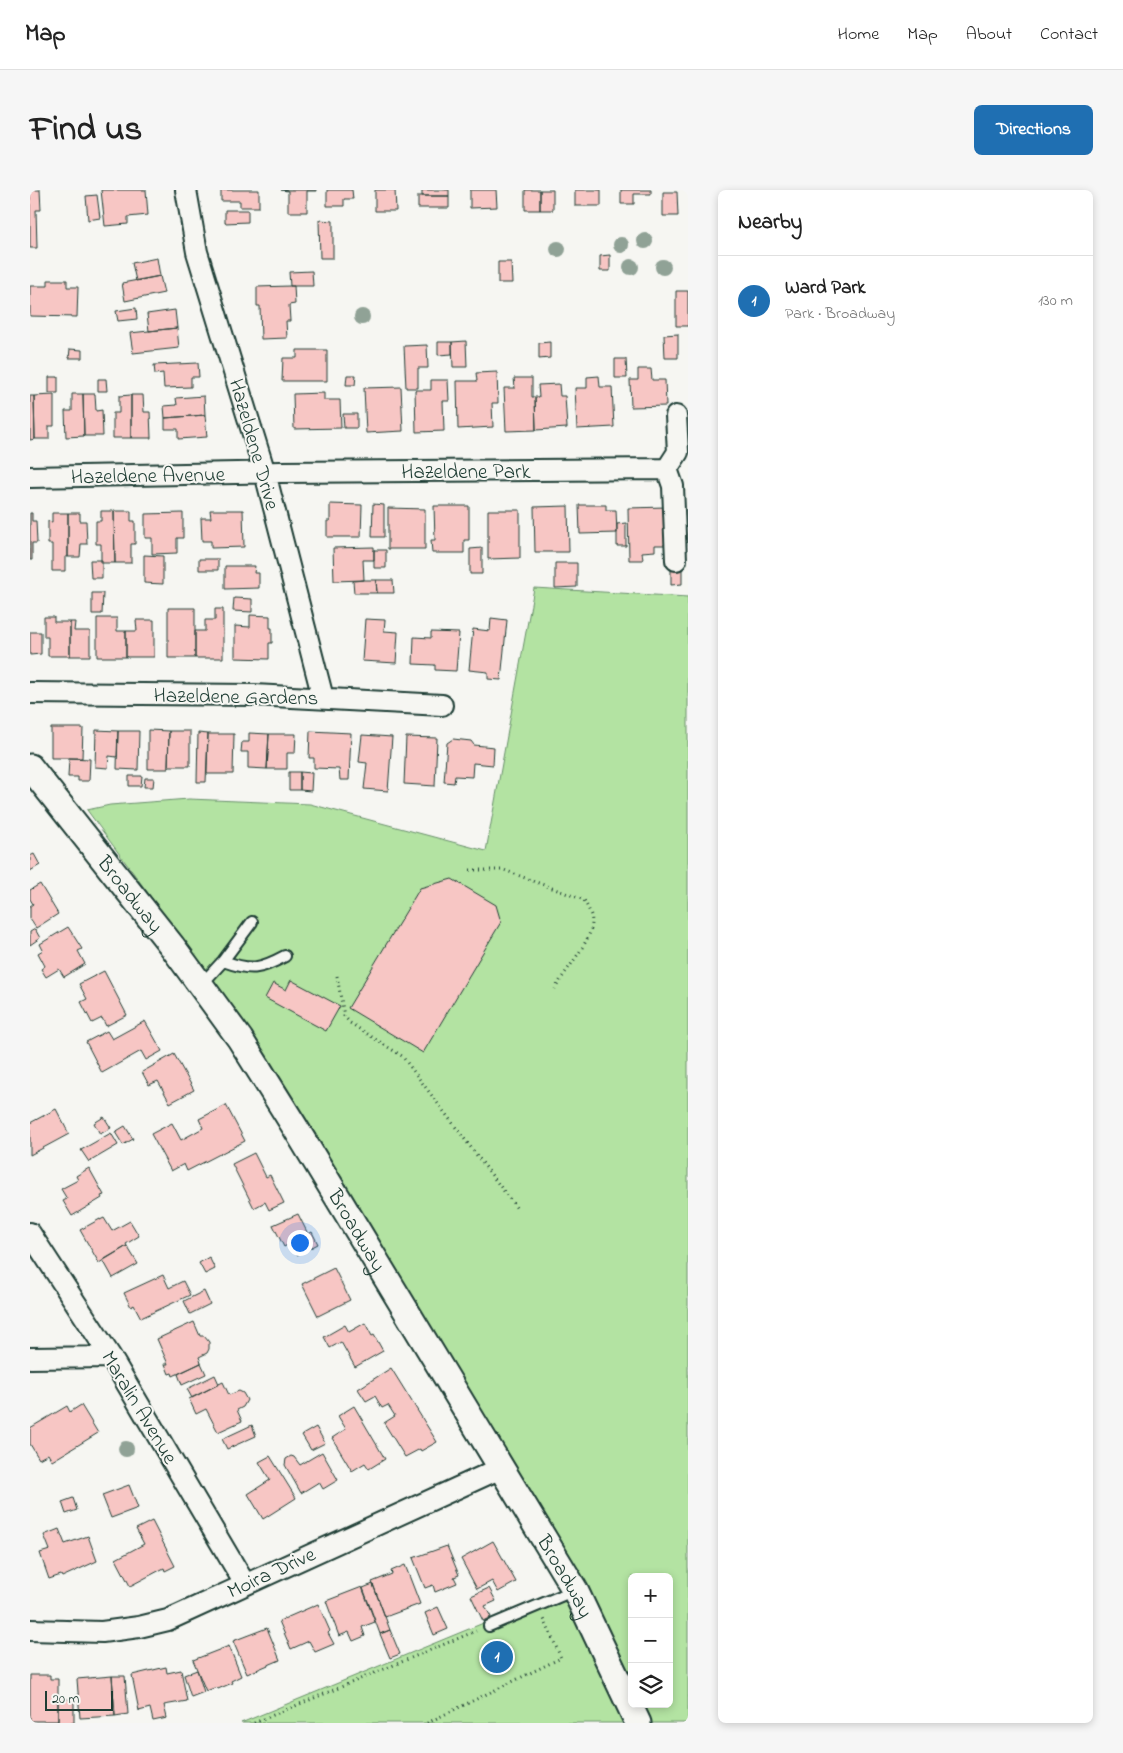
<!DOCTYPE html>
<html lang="en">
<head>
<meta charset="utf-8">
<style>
  :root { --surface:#fff; --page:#f6f6f6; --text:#222; --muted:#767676; --line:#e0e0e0; --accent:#1f6fb2 }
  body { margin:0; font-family:"Indie Flower",sans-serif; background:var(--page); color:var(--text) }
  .controls { position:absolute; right:15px; bottom:15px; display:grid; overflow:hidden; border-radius:8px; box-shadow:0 2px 8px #0003 }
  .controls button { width:45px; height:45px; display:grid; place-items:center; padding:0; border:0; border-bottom:1px solid var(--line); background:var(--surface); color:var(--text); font:25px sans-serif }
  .scale { position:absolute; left:15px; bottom:12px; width:68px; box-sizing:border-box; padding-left:5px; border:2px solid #1f3d34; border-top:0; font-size:14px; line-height:18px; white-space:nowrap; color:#1f3d34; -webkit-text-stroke:4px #f6f6f2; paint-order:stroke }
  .you { position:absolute; left:269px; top:1052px; width:18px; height:18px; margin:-12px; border:4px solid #fff; border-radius:50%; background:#1a73e8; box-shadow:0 0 0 8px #1a73e833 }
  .badge { display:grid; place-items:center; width:32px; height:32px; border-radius:50%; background:var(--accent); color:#fff; font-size:16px; font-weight:700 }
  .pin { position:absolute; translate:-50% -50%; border:2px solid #fff; box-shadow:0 1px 5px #0006 }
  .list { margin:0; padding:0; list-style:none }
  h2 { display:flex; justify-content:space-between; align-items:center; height:65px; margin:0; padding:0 20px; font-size:21px }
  h2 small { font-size:16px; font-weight:400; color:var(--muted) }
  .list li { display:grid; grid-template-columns:32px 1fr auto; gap:15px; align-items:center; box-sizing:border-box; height:90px; padding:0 20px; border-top:1px solid var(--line) }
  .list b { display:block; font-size:19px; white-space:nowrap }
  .list p { margin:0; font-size:16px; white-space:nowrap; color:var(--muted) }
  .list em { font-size:16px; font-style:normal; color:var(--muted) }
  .icon { flex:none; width:28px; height:28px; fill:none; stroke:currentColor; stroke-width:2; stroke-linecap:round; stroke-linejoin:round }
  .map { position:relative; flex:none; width:658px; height:1533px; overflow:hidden; border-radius:8px }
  header { display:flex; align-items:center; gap:30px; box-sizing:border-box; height:70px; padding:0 25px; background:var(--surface); border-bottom:1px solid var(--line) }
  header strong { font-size:24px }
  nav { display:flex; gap:28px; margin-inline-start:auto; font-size:18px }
  .intro { display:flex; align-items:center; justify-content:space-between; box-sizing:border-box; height:120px; padding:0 30px }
  h1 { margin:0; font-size:35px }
  .button { padding:12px 22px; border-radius:8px; background:var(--accent); color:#fff; font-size:18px; font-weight:700 }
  main { display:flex; gap:30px; padding:0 30px }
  aside { flex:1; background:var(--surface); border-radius:8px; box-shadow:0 2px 8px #0003 }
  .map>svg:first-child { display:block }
  .green { fill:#b3e3a2; stroke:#69906b }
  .building { fill:#f7c6c4; stroke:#1f3d34 }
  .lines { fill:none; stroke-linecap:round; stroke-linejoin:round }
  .service-casing { stroke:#1f3d34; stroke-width:14 }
  .minor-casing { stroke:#1f3d34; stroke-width:24 }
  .tertiary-casing { stroke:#1f3d34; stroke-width:29 }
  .path { stroke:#1f3d34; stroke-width:3; stroke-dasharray:1 4; stroke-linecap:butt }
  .service { stroke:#f6f6f2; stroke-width:10 }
  .minor { stroke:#f6f6f2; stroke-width:20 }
  .tertiary { stroke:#f6f6f2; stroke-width:25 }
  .tree { fill:#90a296 }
  .labels { text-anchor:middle; stroke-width:4; stroke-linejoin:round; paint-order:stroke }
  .street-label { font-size:21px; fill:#1f3d34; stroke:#f6f6f2 }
</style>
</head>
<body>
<header>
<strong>Map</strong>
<nav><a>Home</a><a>Map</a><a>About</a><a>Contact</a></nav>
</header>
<div class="intro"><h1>Find us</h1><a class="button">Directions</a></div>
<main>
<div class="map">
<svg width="658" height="1533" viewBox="0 0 658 1533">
  <rect width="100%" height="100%" fill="#f6f6f2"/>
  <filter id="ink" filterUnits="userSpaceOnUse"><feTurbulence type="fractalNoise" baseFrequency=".02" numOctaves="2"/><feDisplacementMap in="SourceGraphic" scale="10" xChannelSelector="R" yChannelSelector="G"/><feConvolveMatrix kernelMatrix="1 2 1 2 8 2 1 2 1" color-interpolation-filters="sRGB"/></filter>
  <g filter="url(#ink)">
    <path class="green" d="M504,398L658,407V1533H622L613,1514H639V1387H602V1491L184,793L57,620L80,615L159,609L280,614L456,661Z
      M531,1401L596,1533H211Z"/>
    <path class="building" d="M0,0H10L11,20H6L7,58H0Z
      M71,0H116L118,25L98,27V34L75,36Z
      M191,0H229V17H210V11H191Z
      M251,0H286V1H277V22H258V1Z
      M297,0H322L323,9H314V16H297Z
      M345,0H365L366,21H345Z
      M392,0H419V6H392Z
      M440,0H466L467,17L440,18Z
      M495,0H510V20H495Z
      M510,0H523V20H510Z
      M545,0H571V16H545Z
      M591,0H621V4H604V14H591Z
      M633,2H647L648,26H633Z
      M67,5L70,28L58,30L56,6Z
      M388,6H419V18H388Z
      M195,20H218V32L195,33Z
      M289,30L303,31V68H290Z
      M580,65V81H570V66Z
      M127,68L130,86L106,91L102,73Z
      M468,72H481L482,93H468Z
      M282,81L283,96H260L259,82Z
      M130,86L134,103L95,111L92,93Z
      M18,90H37V97H48L47,127L0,126V96H18Z
      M260,96H264L265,114L259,115L260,131H256L257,148L231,149L230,116H227V97Z
      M646,101H658V136H646Z
      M106,118L107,129L88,131L86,121Z
      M145,120L147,138L119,141L117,124Z
      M147,138L149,158L103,163L100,143Z
      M648,144V168H635L634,145Z
      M436,151L437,177H423L422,152Z
      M408,152H422V164L408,165Z
      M520,152V168L509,169V153Z
      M397,155L398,178H388V198H376L374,156Z
      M40,159L52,160V168H39Z
      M267,160H297V191H252L253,168H267Z
      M585,169H596L597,188H585Z
      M168,173L169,187H161V197L134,198L133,183L125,184L124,175Z
      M608,179H621L622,190H635L636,216L601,217L600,190H608Z
      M467,182L468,213H462L463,237L428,239L427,191H447L446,183Z
      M317,185H326L325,195H316Z
      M569,186L570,197H582L584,237L547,239L545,198H557V187Z
      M19,187H28V203H19Z
      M484,188H502V207H505L506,240L476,241L474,198H485Z
      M68,189H76L77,201H68Z
      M401,190H418L419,211H413L414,241L386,242L385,200H401Z
      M529,194L530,206H535L537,238L506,240L505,207H509L508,195Z
      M371,197L373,241L336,243L334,198Z
      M294,203V210H310L311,238L264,239L263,204Z
      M42,204H53L54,246L36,247L35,221H42Z
      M53,204H65L66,221L72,220L73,246H54Z
      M24,205V236H19V249H5L4,206Z
      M101,205V248H83V223H89V206Z
      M101,205H113L114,222H120L121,248H101Z
      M0,206H4L5,249L0,250Z
      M174,206L175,225L135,228L134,216L147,215L146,208Z
      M313,224H327V238H314Z
      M175,225L177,247L148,249V239H135V228Z
      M300,314L332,315L331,347H297V331H300Z
      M343,314L354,315V347H342Z
      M549,315H576V320H586L587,343L550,344Z
      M404,316H439V350H434V363H402L401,350H405Z
      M538,316L539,362H505L504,317Z
      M636,317L637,355H625V361L612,362L613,370H599L598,318Z
      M358,318L395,319V359H358Z
      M180,320H213L214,357L181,358V351H172L171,328H181Z
      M458,320H490V368L458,369Z
      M71,321H84L85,373H71V354H66V331H71Z
      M84,321H101V331H105V354H101V373H85Z
      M0,323H2V331H6L7,353H2V370H0Z
      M22,323H38V367H35V381H22V354H18V331L22,332Z
      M38,323H50V331H56L57,354H51L50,367H38Z
      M153,323V348H147V363L122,364V348H115V324Z
      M596,333V356H587V334Z
      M344,357V370H333L334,390L304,391L303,358Z
      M452,358V384H440V359Z
      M344,360H356V378H344Z
      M114,365L133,366V394L114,393Z
      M169,369H188V380H169Z
      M60,370H72V388H61Z
      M525,373H547V397L525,398Z
      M195,376H225L224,383H229V398L195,399Z
      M641,376H652V394L641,395Z
      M334,390H346L347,403H324L323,391Z
      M346,390H363L364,403H347Z
      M62,403H73L72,424H62Z
      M204,408L222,409V422L203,421Z
      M138,418H165V468H138Z
      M185,419H193V468H165V441H175V430H185Z
      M220,425L240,426V438H242V453H239V469L205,468V436L220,437Z
      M14,427H24V432H40V466H18V447H14Z
      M67,428H87V441H96V467H67Z
      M461,428L477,430L471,490L458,489V482L439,480L443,439L460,441Z
      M335,429L355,430L354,441L368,442L366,473L332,471Z
      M106,430H124V467H96V441H107Z
      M40,432H45L44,441H60V466H40Z
      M0,442H11V464L0,465Z
      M401,442L429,443L426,481L405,480V475L383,474L384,447L401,448Z
      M21,538H53L52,568H21Z
      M66,540L88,541L87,567L79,566L78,578L65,577Z
      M118,540L139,541L138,579H118Z
      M88,541H109L108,580L87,579Z
      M139,541H160V576H138Z
      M280,541L321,543L319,590H310L309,579L284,578V568H279Z
      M168,543L178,544L176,592H167Z
      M219,543L239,544L237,579L218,578V562H211L212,552H219Z
      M178,544H204L203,584H177Z
      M239,544H266L265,563H257V579H237Z
      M332,545L362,547L358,601L334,599L337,573L329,572Z
      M376,547L407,548L405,596L374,594Z
      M423,549L441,551L444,555L464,557L463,575L443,573L442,587L425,586L424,593L414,592L417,553Z
      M39,568L60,569L59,591H48V587H38Z
      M259,582H270V600H259Z
      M270,582L282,583L281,601L270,600Z
      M99,586H112L111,596H99Z
      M115,588H124L123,597H114Z
      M4,664L10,675L0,681V666Z
      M422,689L466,715L471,732L393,863L318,818L390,698Z
      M10,694L28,724L6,738L0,729V716L3,714L0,709V700Z
      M38,737L52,759L48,761L55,774L34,787L29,779L16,787L11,779L15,776L8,763L13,760L10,754Z
      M5,739L10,748L0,755V742Z
      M74,781L97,825L76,836L72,828L62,833L51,812L57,809L49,794Z
      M261,790L310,816L296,841L235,808L243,793L256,800Z
      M115,831L132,861L116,870L111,861L72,883L56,852L77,841L82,849Z
      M144,864L164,900L140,913L128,891L119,895L112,882Z
      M196,915L215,951L157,981L154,974L141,981L121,944L142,933L151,950L173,938L169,929Z
      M26,919L39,944L0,965V933Z
      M74,927L81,938L70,944L64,933Z
      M95,936L103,949L93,955L85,942Z
      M81,943L88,955L59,972L51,960Z
      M224,963L236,987L240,985L254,1013L239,1020L235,1012L224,1018L202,974Z
      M59,978L74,1005L71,1006L72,1008L42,1026L33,1011L37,1009L31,999L48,990L46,986Z
      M268,1024L278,1044L282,1042L288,1054L267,1065L261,1053L254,1057L243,1035Z
      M74,1028L82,1041L100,1031L109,1046L96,1054L97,1056L69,1073L50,1040L70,1029V1030Z
      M97,1056L108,1074L83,1088L73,1070Z
      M179,1067L185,1079L175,1084L169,1073Z
      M304,1078L320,1110L288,1126L272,1094Z
      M133,1085L139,1098L153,1091L160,1105L111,1128L104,1115L101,1117L94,1103Z
      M174,1101L180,1114L160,1124L154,1111Z
      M164,1132L170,1146H174L179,1152V1159L177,1163L169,1167L171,1173L143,1186L142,1183L139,1184L135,1174H138L127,1149Z
      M335,1133L342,1146L344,1145L353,1161L325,1177L311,1152L300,1158L294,1147L315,1135L319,1142Z
      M171,1173L176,1184L152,1195L148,1184Z
      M361,1178L407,1252L391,1261L390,1259L375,1267L354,1233L365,1226L358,1215L352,1218L345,1206L336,1211L328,1199Z
      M185,1185L189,1194L162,1208L157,1199Z
      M193,1192L199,1205L209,1201L213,1203L217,1210L213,1217L207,1220L212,1231L188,1242L176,1219L166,1224L159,1209Z
      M51,1215L68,1243L22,1271L18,1264L9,1269L0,1254V1238L37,1216L40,1222Z
      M324,1216L355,1269L339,1279L335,1273L322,1281L302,1248L316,1239L308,1226Z
      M222,1235L226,1246L197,1259L192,1249Z
      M286,1237L295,1253L281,1260L272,1245Z
      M292,1262L308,1290L293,1299L289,1292L271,1303L255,1275L256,1269L261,1266L264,1267L270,1275Z
      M240,1266L266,1308L233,1329L218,1304L240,1290L229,1272Z
      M99,1295L108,1318L81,1328L72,1305Z
      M43,1308L47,1320L36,1324L32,1312Z
      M122,1331L145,1376L135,1381L134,1378L100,1396L86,1369L114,1354L106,1339Z
      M29,1339L35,1354L58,1346L67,1371L32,1387L31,1385L19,1389L10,1363L20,1360L14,1345Z
      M463,1351L486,1392L468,1402L462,1391L447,1399L431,1369Z
      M417,1356L429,1385L424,1387L427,1393L405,1402L403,1395L395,1398L383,1368Z
      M375,1375L390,1414L355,1427L342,1392L362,1384L361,1381Z
      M343,1394L360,1440L350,1444L333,1398Z
      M332,1397L345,1432L332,1437L335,1446L323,1451L319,1442L309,1446L296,1411Z
      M459,1398L466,1411L455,1416L461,1427L453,1431L441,1406Z
      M288,1414L300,1441L298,1443L304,1454L285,1462L279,1451L261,1459L249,1431Z
      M408,1417L418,1439L404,1445L395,1423Z
      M237,1438L250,1470L217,1484L203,1451Z
      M360,1440L370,1464L360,1468L350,1444Z
      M199,1456L211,1486L201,1491L202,1493L188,1499L187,1497L176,1501L163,1470Z
      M136,1477L137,1483L151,1480L157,1511L134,1515L137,1528L123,1531L120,1518L109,1521L102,1485Z
      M167,1480L174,1502L161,1507L154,1485Z
      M0,1485H20V1489H28V1531H0Z
      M82,1486H95L98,1524L85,1526Z
      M82,1486L85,1526L50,1528L47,1489Z
      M28,1509H44V1533H28Z"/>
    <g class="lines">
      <defs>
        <path id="service" d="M193,771C221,781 229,780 255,766
          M171,795L193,771L222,732
          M459,1436L545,1400"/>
        <path id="minor" d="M156,0L167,62L235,283L293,508
          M0,287L251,282L637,279
          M646,370L643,296L637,279L648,262L646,226
          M0,503L224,505L412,515
          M0,1043L81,1167L215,1394
          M0,1168L81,1167
          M0,1440L72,1442L109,1437L138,1430L471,1278"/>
        <g id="tertiary">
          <path id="s1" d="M0,577L142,756L210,849L265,937L545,1400L608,1533"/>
        </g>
      </defs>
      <use href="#service" class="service-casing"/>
      <use href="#minor" class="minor-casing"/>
      <use href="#tertiary" class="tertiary-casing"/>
      <path class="path" d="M440,680H474L554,710C558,718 562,724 562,733C561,752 535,780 525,799
        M307,786L314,826L320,833L372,866L488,1020
        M224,1533L446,1441
        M397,1533L531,1468L514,1429"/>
      <use href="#service" class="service"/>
      <use href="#minor" class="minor"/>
      <use href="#tertiary" class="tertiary"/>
    </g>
    <g class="tree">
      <circle cx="615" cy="51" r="8"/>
      <circle cx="591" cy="55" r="8"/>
      <circle cx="528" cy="59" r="8"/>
      <circle cx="601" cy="77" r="8"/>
      <circle cx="633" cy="77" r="8"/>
      <circle cx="332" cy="127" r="8"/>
      <circle cx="96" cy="1259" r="8"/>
    </g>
  </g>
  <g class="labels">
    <g class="street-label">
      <text transform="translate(225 254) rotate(74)" y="7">Hazeldene Drive</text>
      <text x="436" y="288">Hazeldene Park</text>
      <text transform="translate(118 285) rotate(-1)" y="7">Hazeldene Avenue</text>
      <text transform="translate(206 506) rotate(1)" y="7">Hazeldene Gardens</text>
      <text dy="7" stroke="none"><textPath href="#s1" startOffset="162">Broadway</textPath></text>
      <text dy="7" stroke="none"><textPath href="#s1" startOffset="568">Broadway</textPath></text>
      <text transform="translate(110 1217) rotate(59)" y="7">Maralin Avenue</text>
      <text transform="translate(241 1382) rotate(-25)" y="7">Moira Drive</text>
      <text dy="7" stroke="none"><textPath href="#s1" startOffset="972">Broadway</textPath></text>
    </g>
  </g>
</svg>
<div class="controls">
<button>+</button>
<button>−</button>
<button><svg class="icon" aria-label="layers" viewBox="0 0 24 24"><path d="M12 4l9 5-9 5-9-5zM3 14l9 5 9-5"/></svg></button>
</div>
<div class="scale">20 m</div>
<div class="you"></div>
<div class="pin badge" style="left:467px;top:1467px">1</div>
</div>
<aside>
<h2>Nearby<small></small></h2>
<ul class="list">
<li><span class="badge">1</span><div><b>Ward Park</b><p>Park · Broadway</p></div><em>130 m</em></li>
</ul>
</aside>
</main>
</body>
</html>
